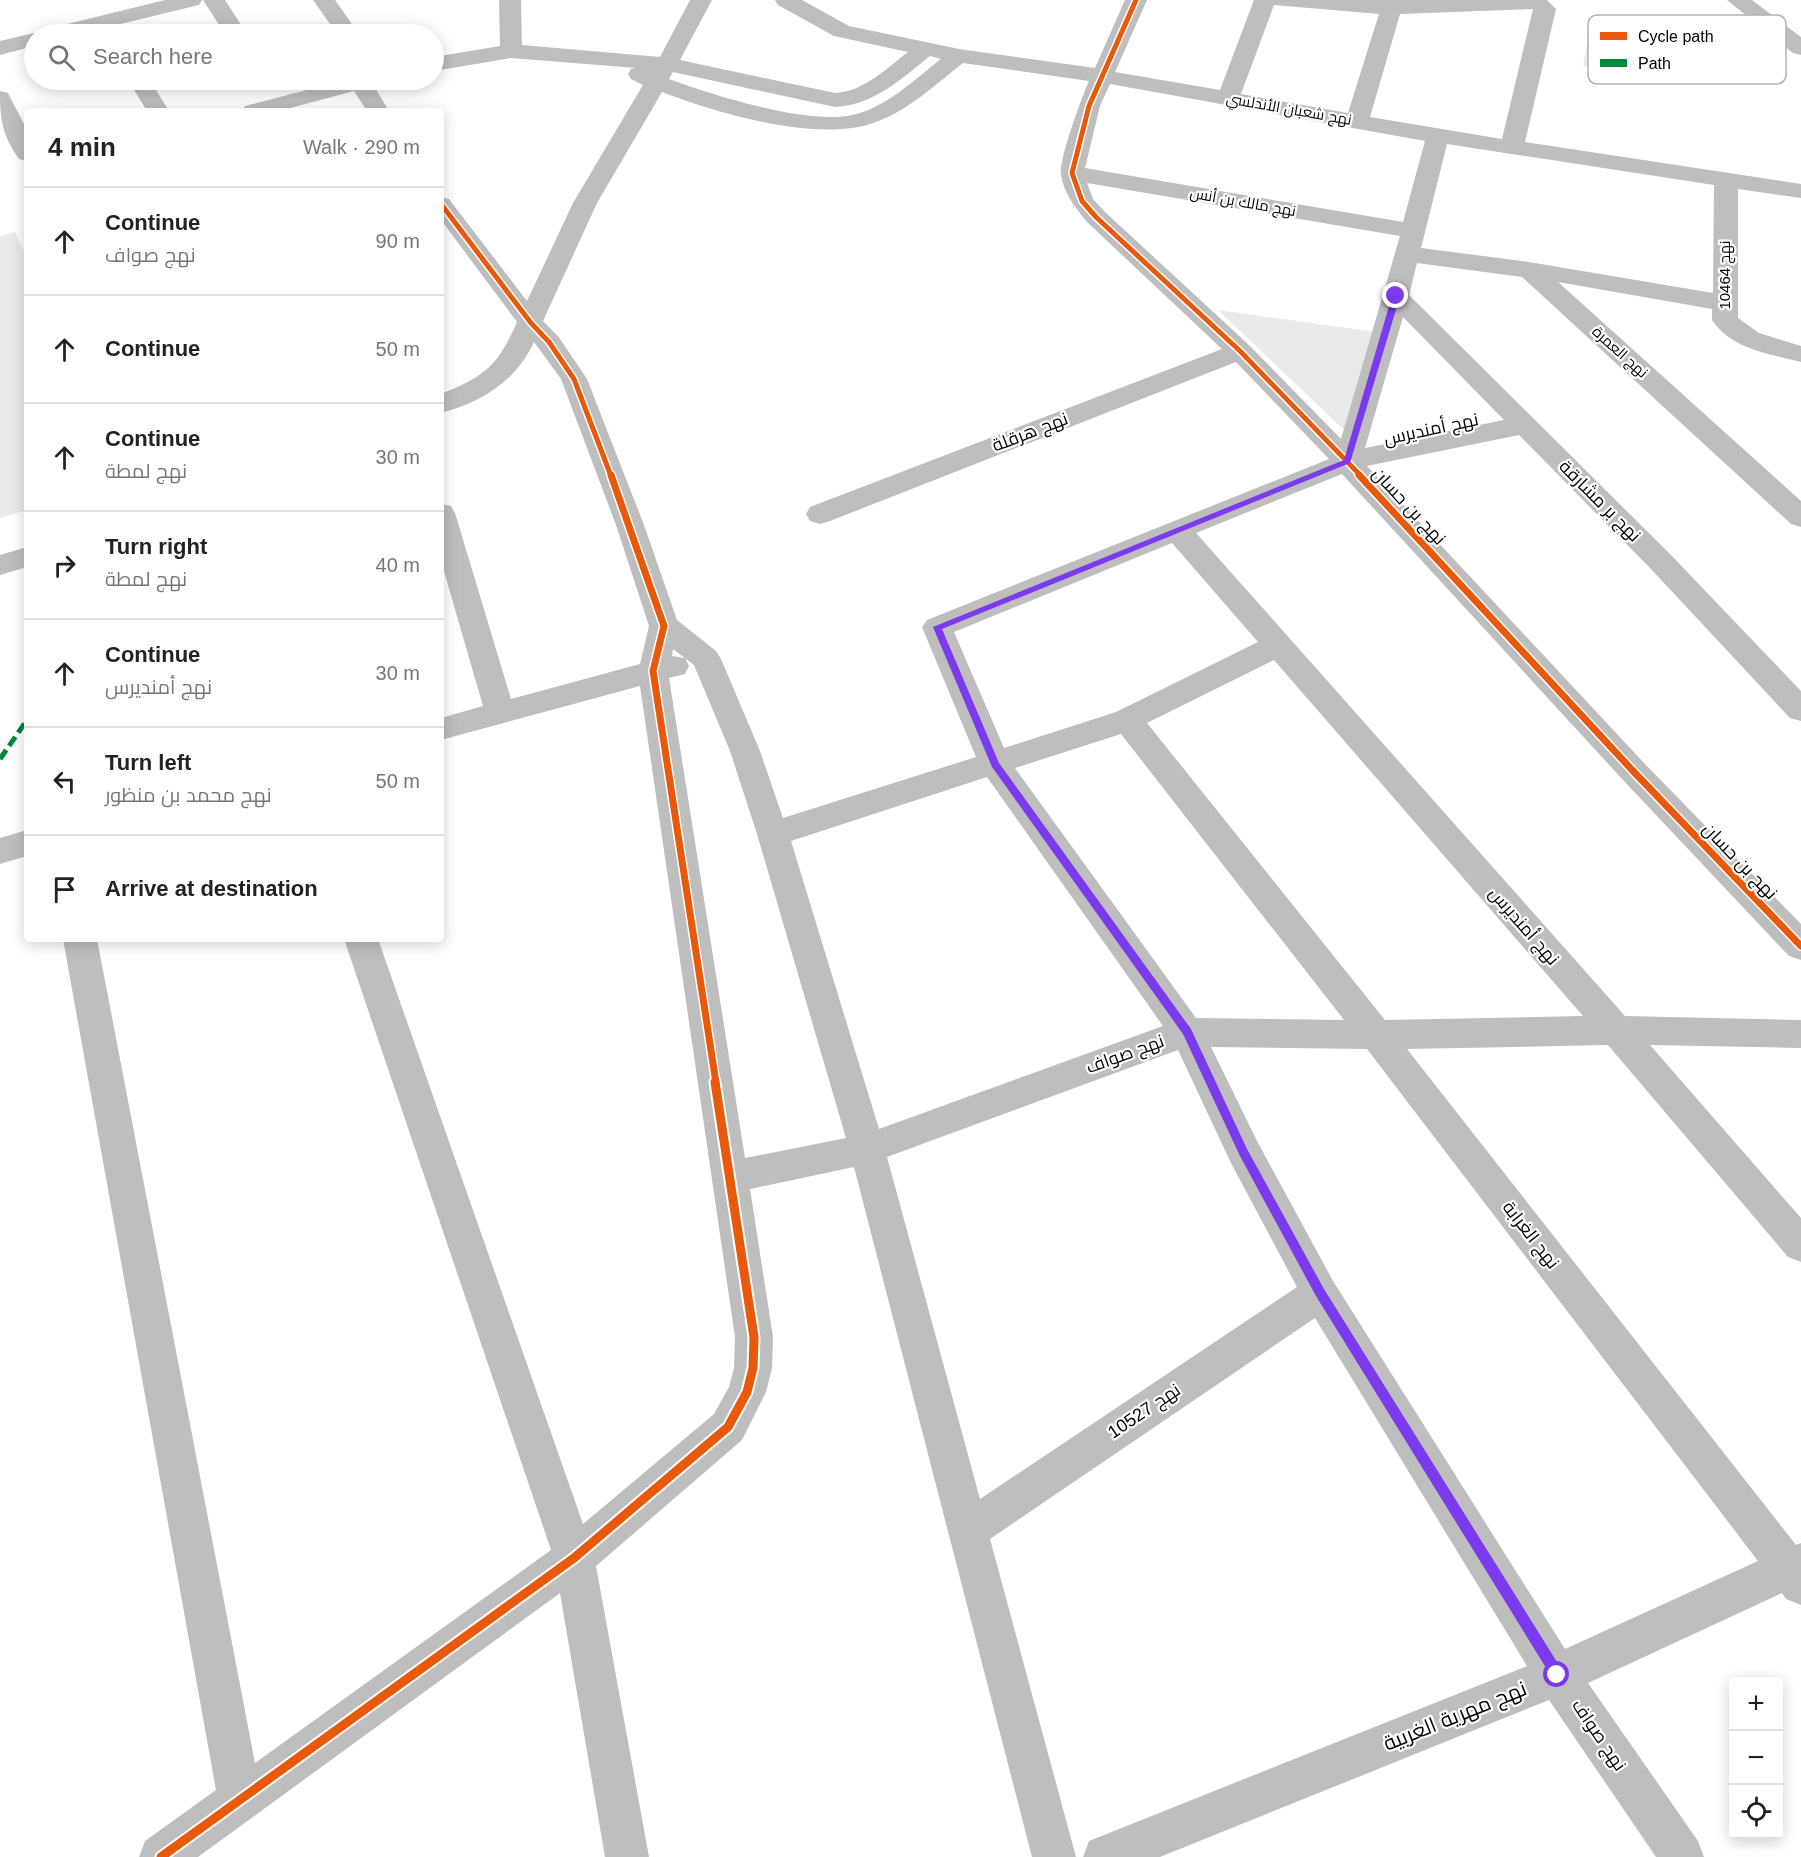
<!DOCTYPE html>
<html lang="en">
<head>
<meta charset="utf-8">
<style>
  :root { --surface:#fff; --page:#f6f6f6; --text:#222; --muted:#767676; --line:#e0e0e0 }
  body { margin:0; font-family:Arial,Cairo,sans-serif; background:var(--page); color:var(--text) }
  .controls { position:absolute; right:18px; bottom:18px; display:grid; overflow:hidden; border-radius:6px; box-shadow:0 3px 15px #0003 }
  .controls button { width:54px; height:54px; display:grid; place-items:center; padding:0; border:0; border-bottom:2px solid var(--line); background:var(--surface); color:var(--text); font:30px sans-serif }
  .stop { position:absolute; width:18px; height:18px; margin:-14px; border:4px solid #7c3aed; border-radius:50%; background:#fff }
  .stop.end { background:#7c3aed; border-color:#fff; box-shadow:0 2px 6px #0008 }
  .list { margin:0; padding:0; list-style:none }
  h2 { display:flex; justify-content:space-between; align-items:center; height:78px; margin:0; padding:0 24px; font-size:26px }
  h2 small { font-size:20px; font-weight:400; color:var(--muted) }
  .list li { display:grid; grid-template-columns:39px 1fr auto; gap:18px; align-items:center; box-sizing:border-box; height:108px; padding:0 24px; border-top:2px solid var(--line) }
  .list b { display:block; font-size:22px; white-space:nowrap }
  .list p { margin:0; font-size:20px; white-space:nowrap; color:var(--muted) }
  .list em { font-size:20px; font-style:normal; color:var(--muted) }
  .icon { flex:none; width:33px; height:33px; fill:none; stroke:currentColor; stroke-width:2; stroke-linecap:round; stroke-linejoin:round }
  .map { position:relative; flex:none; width:1801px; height:1857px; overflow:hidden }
  .search { position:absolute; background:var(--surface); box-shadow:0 3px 15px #0003; left:24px; top:24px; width:420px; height:66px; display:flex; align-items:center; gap:15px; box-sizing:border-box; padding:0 21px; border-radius:33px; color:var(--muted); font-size:22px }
  .panel { position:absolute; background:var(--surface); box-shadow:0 3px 15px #0003; left:24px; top:108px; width:420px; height:834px; border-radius:6px }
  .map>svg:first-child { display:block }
  .green { fill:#eaeaea }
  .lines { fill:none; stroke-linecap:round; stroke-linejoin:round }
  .minor { fill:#bebebe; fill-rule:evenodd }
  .quiet { stroke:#00873e; stroke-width:5; stroke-dasharray:11 5; stroke-linecap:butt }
  .cycleway-far2-casing { stroke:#fff; stroke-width:8 }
  .cycleway-far1-casing { stroke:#fff; stroke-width:10 }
  .cycleway-casing { stroke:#fff; stroke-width:13 }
  .cycleway-far2 { stroke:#e8590c; stroke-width:5 }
  .cycleway-far1 { stroke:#e8590c; stroke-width:7 }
  .cycleway { stroke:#e8590c; stroke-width:9 }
  .route { fill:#7c3aed }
  .labels { text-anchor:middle; stroke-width:4.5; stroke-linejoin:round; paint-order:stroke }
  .far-street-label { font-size:15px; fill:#000; stroke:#fff }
  .street-label { font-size:18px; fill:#000; stroke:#fff }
  .near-street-label { font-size:21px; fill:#000; stroke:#fff }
  .key { fill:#fff; stroke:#b2b2b2; stroke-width:1.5 }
  .key-label { font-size:16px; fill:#000 }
</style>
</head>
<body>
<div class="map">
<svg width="1801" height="1857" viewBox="0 0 1801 1857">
  <rect width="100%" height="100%" fill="#fff"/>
  <path class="green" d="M1592,16L1682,78L1583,66Z
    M15,232L27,258V510L0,518V236Z
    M1218,310L1376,332L1344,430Z"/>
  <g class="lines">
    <path class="minor" d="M165,0H202L199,5L79,34H44L47,29Z
      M203,0H225L247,34H225Z
      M313,0H335L359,34H337Z
      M499,0H521L522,45L660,57L690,0H712L680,60L835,93C863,92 887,68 908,52L834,36L778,5L775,0H802L849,26L959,49L1095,68L1125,0H1147L1115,72L1220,90L1254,0H1547L1556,9L1525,142L1801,184V198L1738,189V318L1759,333L1801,346V362C1770,354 1731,349 1712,320V309L1558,282L1801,501V527L1791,524L1522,277L1417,263L1409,295L1671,555L1801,691V721L1790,718L1651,569L1519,435L1367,466L1645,764L1801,924V960L1789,956L1623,780L1342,474L1196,533L1625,1016L1801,1020V1048L1650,1045L1801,1218V1262L1788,1257L1608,1045L1407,1049L1796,1545L1801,1543V1605L1786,1599L1782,1593L1588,1683L1698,1841L1704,1857H1656L1549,1700L1160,1857H1083L1089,1841L1527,1666L1315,1318L990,1539L1076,1857H1032L854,1167L750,1189L773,1337L772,1368L766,1392L742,1440L596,1566L649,1857H605L560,1593L198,1857H139L145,1841L216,1790L63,939H97L255,1763L551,1550L344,939H378L583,1524L714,1414L729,1387L734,1368L735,1337L640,686L441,740V718L483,706L441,561V504L451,506L455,513L511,699L640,664L649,626L616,525L561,379L534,342C516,381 482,402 441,413V394C486,375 497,367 517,322L441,220V197L449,199L527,301L573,203L643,85L631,79L628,74L631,69L636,68L511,58L434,71V57L500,46ZM1274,5L1379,14L1348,113L1241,94ZM1533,9L1502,139L1370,117L1400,14ZM930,56L941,59C915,79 886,108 852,115C808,125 712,95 669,79L673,72L835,107C874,105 901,79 930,56ZM963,63L1089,81C1082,97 1059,158 1061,174C1063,193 1076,208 1087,222L1222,349L810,507L806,514L810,521L820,524L830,521L1236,362L1329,459L927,620L922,627L976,757L783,818L760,751L721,659L716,651L677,620L644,525L587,379L558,336L543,321L597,203L662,92C717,113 820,144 876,122C909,110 936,84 963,63ZM1110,84L1425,141L1403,222L1085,168L1100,106ZM1447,144L1714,185L1713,293L1529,262L1421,248ZM1087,183L1400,236L1341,439L1249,345L1105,212L1093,199ZM1403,317L1504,420L1365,448ZM1172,543L1258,642L1116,712L1004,748L954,632ZM673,649L694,665L730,751L757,834L846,1138L745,1158L669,678L685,674L689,666L685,658L672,656ZM1274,660L1583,1016L1385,1020L1147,723ZM1121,734L1344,1020L1196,1018L1015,768ZM987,777L1163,1026L879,1129L791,841ZM1211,1047L1367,1049L1758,1561L1565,1649L1333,1281L1257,1141ZM1178,1050L1231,1163L1297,1287L980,1499L887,1157Z
      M1727,0H1752L1801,37V55L1793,53Z
      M34,33L38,34H34V46L0,55V41Z
      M128,80H150L169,111H147Z
      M345,80H380L374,86L389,111H367L354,91L279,111H242L245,106Z
      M0,91L8,93L27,130V161L19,159C2,135 0,119 0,91Z
      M27,547V567L0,575V555Z
      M27,830V856L0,864V838Z"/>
    <path class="quiet" d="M0,759L27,720"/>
    <defs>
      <path id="cycleway-far2" d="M1136,0L1089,106L1072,173L1082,201L1096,217L1240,351L1361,476
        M441,204L531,323L549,342L574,379L611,476"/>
      <path id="cycleway-far1" d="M611,475L664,626L653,671L716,1083
        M1359,475L1634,772L1801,946"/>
      <path id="cycleway" d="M161,1857L574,1558L728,1427L747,1392L753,1368L754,1337L715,1082"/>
    </defs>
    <use href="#cycleway-far2" class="cycleway-far2-casing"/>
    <use href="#cycleway-far1" class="cycleway-far1-casing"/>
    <use href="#cycleway" class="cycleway-casing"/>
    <use href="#cycleway-far2" class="cycleway-far2"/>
    <use href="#cycleway-far1" class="cycleway-far1"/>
    <use href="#cycleway" class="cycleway"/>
  </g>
  <path class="route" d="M1396,294L1400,296L1350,463L942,629L999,763L1191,1029L1247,1149L1324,1289L1562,1670L1564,1675L1562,1679L1557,1681L1553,1679L1316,1296L1240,1156L1183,1034L992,767L933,627L1344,460L1392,296Z"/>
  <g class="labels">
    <g class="far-street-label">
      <text transform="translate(1289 109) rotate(10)" y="5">نهج شعبان الأندلسي</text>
      <text transform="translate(1243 202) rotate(10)" y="5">نهج مالك بن أنس</text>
      <text transform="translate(1725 275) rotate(-90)" y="5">نهج 10464</text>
      <text transform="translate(1620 352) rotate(42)" y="5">نهج العمرة</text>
    </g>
    <g class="street-label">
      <text transform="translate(1431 429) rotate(-12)" y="6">نهج أمنديرس</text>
      <text transform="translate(1030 432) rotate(-21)" y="6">نهج هرقلة</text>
      <text transform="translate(1600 501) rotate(45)" y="6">نهج بر مشارقة</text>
      <text transform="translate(1409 506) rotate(47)" y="6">نهج بن حسان</text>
      <text transform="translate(1740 861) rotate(46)" y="6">نهج بن حسان</text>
      <text transform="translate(1524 926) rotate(49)" y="6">نهج أمنديرس</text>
      <text transform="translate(1125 1054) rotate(-20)" y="6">نهج صواف</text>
      <text transform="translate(1531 1235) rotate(52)" y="6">نهج الغرابة</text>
      <text transform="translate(1144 1411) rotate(-34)" y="6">نهج 10527</text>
      <text transform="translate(1599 1735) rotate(56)" y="6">نهج صواف</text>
    </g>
    <g class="near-street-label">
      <text transform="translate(1455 1716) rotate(-22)" y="7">نهج مهرية الغربية</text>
    </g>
  </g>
  <rect x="1588" y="15" width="198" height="69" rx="9" class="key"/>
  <rect x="1600" y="32" width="27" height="8" fill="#e8590c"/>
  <rect x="1600" y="59" width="27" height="8" fill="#00873e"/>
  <g class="key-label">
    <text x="1638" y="42">Cycle path</text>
    <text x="1638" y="69">Path</text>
  </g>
</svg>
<div class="controls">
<button>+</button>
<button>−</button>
<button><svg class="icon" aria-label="locate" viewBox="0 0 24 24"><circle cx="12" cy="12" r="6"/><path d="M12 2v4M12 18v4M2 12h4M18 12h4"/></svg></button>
</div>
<div class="stop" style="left:1557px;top:1675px"></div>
<div class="stop end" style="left:1396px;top:296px"></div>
<div class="search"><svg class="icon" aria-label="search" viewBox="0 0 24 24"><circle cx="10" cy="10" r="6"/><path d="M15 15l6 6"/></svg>Search here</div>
<section class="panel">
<h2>4 min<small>Walk · 290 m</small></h2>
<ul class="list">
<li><svg class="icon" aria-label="ahead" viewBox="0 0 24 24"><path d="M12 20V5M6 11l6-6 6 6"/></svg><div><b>Continue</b><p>نهج صواف</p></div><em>90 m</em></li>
<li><svg class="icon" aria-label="ahead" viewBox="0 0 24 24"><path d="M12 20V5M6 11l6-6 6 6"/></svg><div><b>Continue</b></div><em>50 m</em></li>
<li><svg class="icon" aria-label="ahead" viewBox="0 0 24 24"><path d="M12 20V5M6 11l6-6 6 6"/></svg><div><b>Continue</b><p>نهج لمطة</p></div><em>30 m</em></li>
<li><svg class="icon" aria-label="right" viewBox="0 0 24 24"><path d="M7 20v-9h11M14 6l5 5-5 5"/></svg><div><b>Turn right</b><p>نهج لمطة</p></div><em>40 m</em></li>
<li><svg class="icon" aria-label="ahead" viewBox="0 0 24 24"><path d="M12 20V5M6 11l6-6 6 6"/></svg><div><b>Continue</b><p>نهج أمنديرس</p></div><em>30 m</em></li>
<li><svg class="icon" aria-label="left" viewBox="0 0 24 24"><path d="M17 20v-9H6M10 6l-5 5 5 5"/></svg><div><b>Turn left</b><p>نهج محمد بن منظور</p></div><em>50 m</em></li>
<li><svg class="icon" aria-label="arrive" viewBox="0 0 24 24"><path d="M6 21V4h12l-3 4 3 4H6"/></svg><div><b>Arrive at destination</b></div></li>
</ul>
</section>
</div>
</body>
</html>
